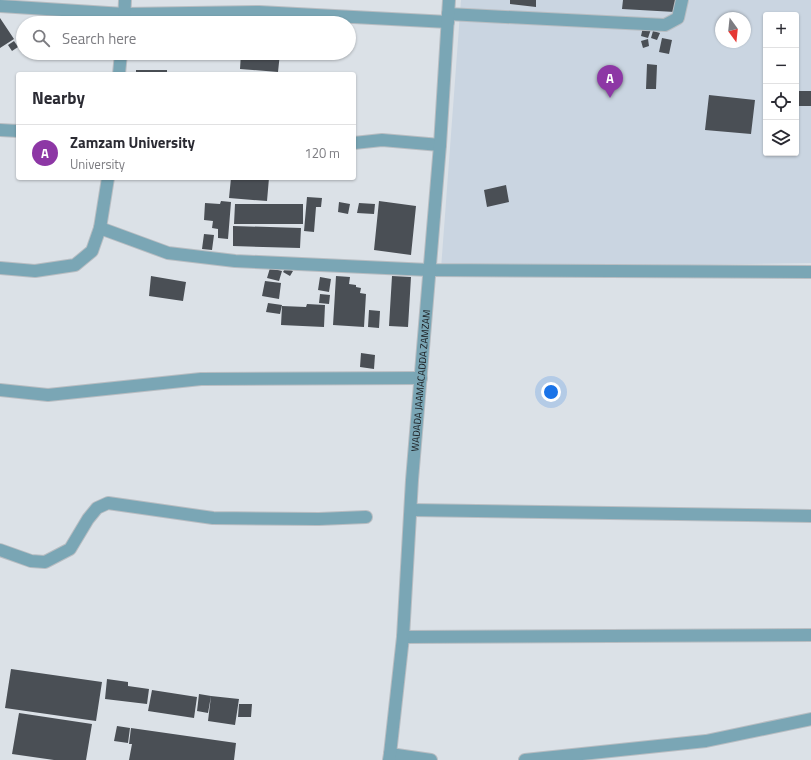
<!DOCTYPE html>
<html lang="en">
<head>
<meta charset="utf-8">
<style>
  :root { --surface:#fff; --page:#f2f2f3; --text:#2b2b33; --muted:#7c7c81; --line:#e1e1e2; --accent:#8d37a5 }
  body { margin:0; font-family:"Titillium Web",sans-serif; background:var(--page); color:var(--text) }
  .controls { position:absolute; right:12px; top:12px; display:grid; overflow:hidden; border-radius:4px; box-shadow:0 1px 3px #0004 }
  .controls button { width:36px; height:36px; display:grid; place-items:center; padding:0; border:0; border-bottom:1px solid var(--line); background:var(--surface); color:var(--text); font:20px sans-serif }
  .compass { position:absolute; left:715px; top:12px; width:36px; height:36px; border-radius:50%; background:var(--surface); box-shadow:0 1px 3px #0004; rotate:165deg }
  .you { position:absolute; left:551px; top:392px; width:14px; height:14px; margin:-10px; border:3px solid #fff; border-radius:50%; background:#1a73e8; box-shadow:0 0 0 6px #1a73e833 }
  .badge { display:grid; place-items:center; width:26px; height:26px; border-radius:50%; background:var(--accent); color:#fff; font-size:13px; font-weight:700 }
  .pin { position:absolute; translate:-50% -33px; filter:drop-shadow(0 1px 2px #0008) }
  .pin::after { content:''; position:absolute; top:21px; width:14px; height:12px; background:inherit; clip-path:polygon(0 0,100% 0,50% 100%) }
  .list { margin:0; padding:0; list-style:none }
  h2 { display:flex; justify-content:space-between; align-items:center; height:52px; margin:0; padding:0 16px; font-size:17px }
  h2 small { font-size:13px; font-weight:400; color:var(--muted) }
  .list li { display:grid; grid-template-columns:26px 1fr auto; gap:12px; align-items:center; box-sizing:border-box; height:56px; padding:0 16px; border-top:1px solid var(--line) }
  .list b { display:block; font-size:15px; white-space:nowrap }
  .list p { margin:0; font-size:13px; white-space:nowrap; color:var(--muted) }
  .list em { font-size:13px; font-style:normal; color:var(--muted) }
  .icon { flex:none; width:22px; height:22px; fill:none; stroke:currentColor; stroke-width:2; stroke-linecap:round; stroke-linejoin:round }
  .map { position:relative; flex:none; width:811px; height:760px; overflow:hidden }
  .search { position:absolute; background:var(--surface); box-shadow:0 1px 3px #0004; left:16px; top:16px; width:340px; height:44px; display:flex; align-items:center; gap:10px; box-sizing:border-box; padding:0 14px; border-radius:22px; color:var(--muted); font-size:15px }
  .panel { position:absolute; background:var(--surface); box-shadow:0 1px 3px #0004; left:16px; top:72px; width:340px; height:108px; border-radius:4px }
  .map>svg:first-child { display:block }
  .built { fill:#cad5e1; fill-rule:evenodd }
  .building { fill:#4a4f55 }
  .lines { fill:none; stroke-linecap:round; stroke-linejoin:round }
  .minor-casing { stroke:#b8bdc2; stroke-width:14 }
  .minor { stroke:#7aa6b5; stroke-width:12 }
  .labels { text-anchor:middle; stroke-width:4; stroke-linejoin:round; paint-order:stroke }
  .street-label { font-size:10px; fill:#16181b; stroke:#dbe1e7 }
</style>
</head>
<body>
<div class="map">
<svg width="811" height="760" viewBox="0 0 811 760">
  <rect width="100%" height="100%" fill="#dbe1e7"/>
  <path class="built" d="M461,0H811V263L441,269ZM766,15H796V153H766ZM721,18H745V42H721Z"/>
  <path class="building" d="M510,0H536V7L510,4Z
    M623,0H676L675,12L622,9Z
    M0,18L14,39L0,48Z
    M266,18L283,20V23H266Z
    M643,27L651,29L648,38L641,36Z
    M653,31L660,33L657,40L651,38Z
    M662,38L672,40L669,54L659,52Z
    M648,39L649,46L643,48L641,41Z
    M14,41L18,47L12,51L8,45Z
    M241,53H280L278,72L240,69Z
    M647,64L657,65L656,89H646Z
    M136,70H167V74H136Z
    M222,72L239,73V74H222Z
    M796,91H811V106H796Z
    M709,95L755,100L751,134L705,130Z
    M231,178H269L267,201L229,198Z
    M506,185L509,202L487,207L484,190Z
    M307,197L322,198L321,207H316L314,232L304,231Z
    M221,201L231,202L228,239L218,238V229L212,228L213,221L204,220L205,203L220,204Z
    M379,201L416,206L411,255L374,250Z
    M339,202L350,204L348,214L338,212Z
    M359,203L375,204L374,214L357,213Z
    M235,204H303V224H234Z
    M233,226L301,228L300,248L233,246Z
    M204,234L214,235L212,250L202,249Z
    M286,267L293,271L290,276L283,272Z
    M270,268L282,271L279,281L267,278Z
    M151,276L186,282L183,301L149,296Z
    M336,276L350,277L349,284L356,285V287L361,288L360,293L366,294L364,327L333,325Z
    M392,276L411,277L408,327L389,326Z
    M320,277L331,279L329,292L318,290Z
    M265,281L281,283L279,299L262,296Z
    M320,294L330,295L329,304L319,303Z
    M268,303L282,305L280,314L266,312Z
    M307,304L325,305L324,327L281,325L282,306L306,307Z
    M369,310L380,311L379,328L368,327Z
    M361,353L375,355L374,369L360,367Z
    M11,669L102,682L96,721L5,708Z
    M107,679L128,682V686L149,689L147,704L105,699Z
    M152,690L197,697L194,718L148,711Z
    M199,694L211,696L208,713L197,711Z
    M211,696L239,699L235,725L208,721Z
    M239,704H252L251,717H238Z
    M19,713L92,724L86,760H54L12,754Z
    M117,726L130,728L128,743L114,741Z
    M131,728L236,743L234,760H129L132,744H129Z"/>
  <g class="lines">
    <defs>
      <g id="minor">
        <path d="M0,6L124,14L259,12L448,22"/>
        <path d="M448,14L665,25L678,18L682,0"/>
        <path d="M124,23L125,0"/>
        <path d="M119,74L121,53"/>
        <path d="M0,130L18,131"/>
        <path d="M354,143L382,140L440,145"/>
        <path d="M100,228L168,253L235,261L429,270L811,272"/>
        <path d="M0,268L35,271L75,265L92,251L100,228L108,178"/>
        <path d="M0,390L48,395L201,379L421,378"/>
        <path d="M411,510L811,516"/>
        <path d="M0,550L31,561L45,562L70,549L88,519L97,508L108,503L213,518L319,519L366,517"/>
        <path d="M403,637L811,635"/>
        <path d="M390,754L431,760"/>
        <path id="s1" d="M389,760L390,754L403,637L412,480L440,145L449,0"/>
        <path d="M525,760L706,741L811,719"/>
      </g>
    </defs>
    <use href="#minor" class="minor-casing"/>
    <use href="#minor" class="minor"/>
  </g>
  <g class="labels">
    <g class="street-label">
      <text dy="4" stroke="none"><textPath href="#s1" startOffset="381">WADADA JAAMACADDA ZAMZAM</textPath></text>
    </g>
  </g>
</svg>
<div class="controls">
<button>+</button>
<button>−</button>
<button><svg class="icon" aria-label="locate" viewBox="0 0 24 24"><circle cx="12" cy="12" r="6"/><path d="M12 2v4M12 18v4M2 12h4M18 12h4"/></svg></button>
<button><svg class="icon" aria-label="layers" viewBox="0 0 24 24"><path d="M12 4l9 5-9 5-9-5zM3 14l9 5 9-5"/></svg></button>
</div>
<svg class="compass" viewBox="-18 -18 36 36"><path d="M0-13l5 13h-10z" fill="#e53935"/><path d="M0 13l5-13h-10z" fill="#7c7c81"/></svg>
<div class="you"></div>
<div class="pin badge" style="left:610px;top:98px">A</div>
<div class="search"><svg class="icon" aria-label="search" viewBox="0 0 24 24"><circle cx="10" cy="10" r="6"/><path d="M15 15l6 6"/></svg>Search here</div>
<section class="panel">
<h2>Nearby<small></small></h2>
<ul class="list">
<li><span class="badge">A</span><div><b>Zamzam University</b><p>University</p></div><em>120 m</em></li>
</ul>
</section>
</div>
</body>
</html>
